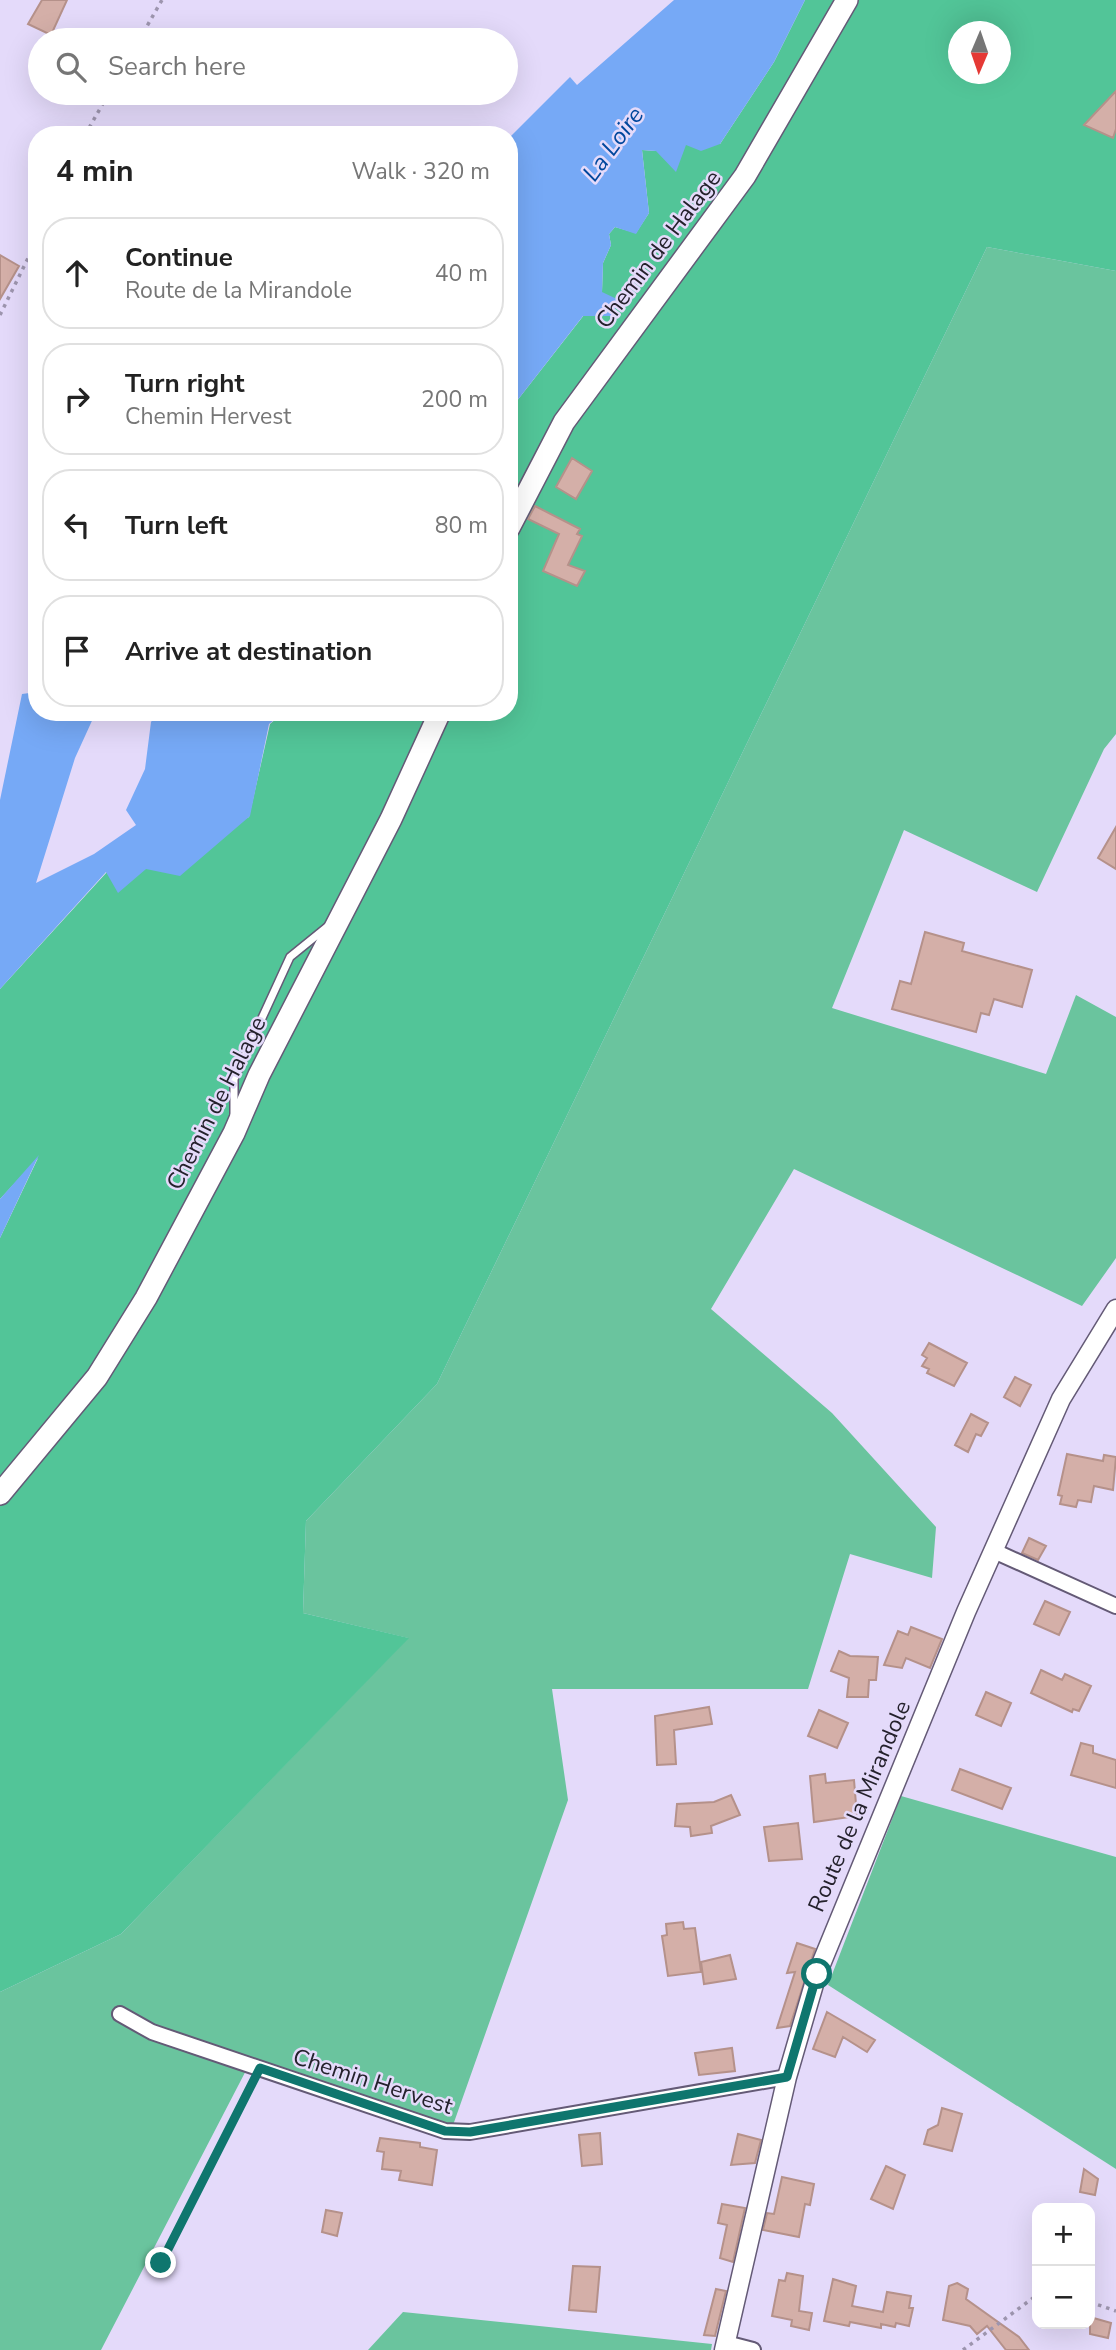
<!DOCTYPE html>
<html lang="en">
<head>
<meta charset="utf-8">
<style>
  :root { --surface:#fff; --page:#f6f6f6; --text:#222; --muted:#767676; --line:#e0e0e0 }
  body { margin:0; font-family:"Nunito Sans",sans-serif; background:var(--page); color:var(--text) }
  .controls { position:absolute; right:21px; bottom:21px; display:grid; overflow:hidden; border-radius:14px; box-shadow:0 7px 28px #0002 }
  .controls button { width:63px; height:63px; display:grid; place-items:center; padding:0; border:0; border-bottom:2px solid var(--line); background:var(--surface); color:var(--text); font:35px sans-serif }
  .compass { position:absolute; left:948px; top:21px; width:63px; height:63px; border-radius:50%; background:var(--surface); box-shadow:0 7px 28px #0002; rotate:182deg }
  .stop { position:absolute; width:21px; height:21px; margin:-16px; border:5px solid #0f766e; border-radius:50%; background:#fff }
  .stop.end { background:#0f766e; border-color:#fff; box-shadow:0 2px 7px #0008 }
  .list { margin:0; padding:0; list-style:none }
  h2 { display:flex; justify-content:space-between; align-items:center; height:91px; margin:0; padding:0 28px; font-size:30px }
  h2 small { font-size:23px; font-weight:400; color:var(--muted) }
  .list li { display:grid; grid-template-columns:46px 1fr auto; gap:21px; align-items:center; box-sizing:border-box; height:112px; margin:0 14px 14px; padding:0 14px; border:2px solid var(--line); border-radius:28px }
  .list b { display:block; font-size:26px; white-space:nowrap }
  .list p { margin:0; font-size:23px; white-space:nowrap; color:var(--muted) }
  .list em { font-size:23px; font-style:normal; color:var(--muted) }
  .icon { flex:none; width:38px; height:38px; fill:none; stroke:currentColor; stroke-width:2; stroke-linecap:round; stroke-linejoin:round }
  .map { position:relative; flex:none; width:1116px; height:2350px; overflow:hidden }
  .search { position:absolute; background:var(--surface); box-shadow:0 7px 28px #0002; left:28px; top:28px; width:490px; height:77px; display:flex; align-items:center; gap:18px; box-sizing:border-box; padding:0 24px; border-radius:38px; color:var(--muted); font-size:26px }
  .panel { position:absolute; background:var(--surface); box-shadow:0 7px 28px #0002; left:28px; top:126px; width:490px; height:595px; border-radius:28px }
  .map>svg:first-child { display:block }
  .green { fill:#6ac49e }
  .forest { fill:#52c598; fill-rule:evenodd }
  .water { fill:#76a9f6 }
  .building { fill:#d4afa8; stroke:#b5918a; stroke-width:2 }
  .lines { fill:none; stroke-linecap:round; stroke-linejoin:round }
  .service-casing { stroke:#645a76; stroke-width:10 }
  .minor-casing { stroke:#645a76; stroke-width:18 }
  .tertiary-casing { stroke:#645a76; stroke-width:21 }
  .secondary-casing { stroke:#645a76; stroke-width:24 }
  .path { stroke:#9d95ae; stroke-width:3.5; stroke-dasharray:3.5 5; stroke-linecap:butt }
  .service { stroke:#fff; stroke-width:7 }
  .minor { stroke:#fff; stroke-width:14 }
  .tertiary { stroke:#fff; stroke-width:18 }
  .secondary { stroke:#fff; stroke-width:21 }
  .route { stroke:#0f766e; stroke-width:9 }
  .labels { text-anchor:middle; stroke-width:5; stroke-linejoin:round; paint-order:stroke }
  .street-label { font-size:23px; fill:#24212c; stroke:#e4dafa }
  .water-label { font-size:24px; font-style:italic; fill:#00479d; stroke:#e4dafa }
</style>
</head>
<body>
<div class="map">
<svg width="1116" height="2350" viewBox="0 0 1116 2350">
  <rect width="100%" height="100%" fill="#e4dafa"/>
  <path class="green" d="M987,247L1116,271V734L1104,749L1037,892L904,830L832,1008L1046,1074L1076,995L1116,1017V1258L1082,1306L794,1169L711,1309L832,1413L936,1527L932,1578L850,1554L808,1689H552L568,1800L452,2128L252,2059L101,2350H0V1992L121,1934L408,1638L303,1613L306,1521L437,1384Z
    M901,1796L1116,1857V2169L828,1985Z
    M403,2312L712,2344L711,2350H368Z"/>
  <path class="forest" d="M805,0H1116V271L987,247L437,1384L306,1521L303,1613L409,1638L121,1934L0,1992V1238L38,1158L0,1199V989L107,872L146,869L249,817L270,724L284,712H509V411L602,292L603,263L611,245L609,234L615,227L636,233L649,213L642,150L656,151L686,144H720L774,62ZM958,32H1000V74H958Z"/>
  <path class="water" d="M674,0H805L774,62L720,144L701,151L686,145L676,172L656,151L642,150L649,213L636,234L615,227L609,234L611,245L603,263L602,292L619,300L612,316H583L509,411V138L570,77L577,85Z
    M37,692V712H96L75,758L36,883L94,854L136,825L126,810L145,769L151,722L158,712H284L269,724L250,816L180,876L146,869L118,893L106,872L0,989V800L22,694Z
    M39,1155L0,1238V1199Z"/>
  <path class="building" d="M42,0H67L51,35L28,24Z
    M1116,91V129L1113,138L1084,125Z
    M0,255L19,266L0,299Z
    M572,458L592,471L576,499L556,487Z
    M535,506L580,529L577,534L582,536L568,565L585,571L577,586L543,571L559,534L528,519Z
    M1116,827V869L1098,858Z
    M925,932L964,943L962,951L1032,970L1022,1007L994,999L989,1015L981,1013L976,1032L892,1009L900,981L911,984Z
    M929,1343L967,1363L954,1386L927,1373L929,1369L922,1366L927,1358L922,1355Z
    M1015,1377L1031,1385L1020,1406L1004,1397Z
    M971,1414L988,1423L981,1436L976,1434L968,1452L955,1445Z
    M1067,1454L1103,1461L1104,1455L1116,1457L1113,1490L1094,1486L1091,1502L1078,1500L1076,1507L1060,1504L1062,1496L1058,1495Z
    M1029,1538L1046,1546L1038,1560L1022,1553Z
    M1045,1601L1070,1612L1059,1635L1034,1624Z
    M911,1627L942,1639L930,1668L906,1658L902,1668L884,1665L898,1631L908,1635Z
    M839,1651L850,1656L878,1657L876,1680H869L868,1697H847L849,1678L831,1671Z
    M1041,1670L1062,1680L1065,1674L1091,1686L1079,1711L1073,1709L1072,1712L1031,1693Z
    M986,1692L1011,1703L1001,1726L976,1715Z
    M709,1707L712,1724L674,1730L676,1764L657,1765L655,1716Z
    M819,1710L848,1723L837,1748L808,1736Z
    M1081,1743L1093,1746V1753L1116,1760V1788L1071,1775Z
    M960,1769L1011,1788L1002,1809L952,1790Z
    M825,1774L826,1783L854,1780L857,1816L814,1822L810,1776Z
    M731,1795L740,1815L711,1826L712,1833L691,1836L690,1827L675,1826L677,1804L714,1802Z
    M798,1823L802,1859L769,1861L764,1827Z
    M683,1922L684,1929L695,1928L701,1972L668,1976L662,1936L667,1935L666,1924Z
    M797,1943L815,1949L790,2026L777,2028L795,1972L787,1973Z
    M730,1955L736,1979L704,1984L701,1962Z
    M827,2012L875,2040L867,2052L843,2037L835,2057L813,2049Z
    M732,2048L735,2071L699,2075L695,2053Z
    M942,2108L962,2114L952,2151L924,2144L928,2130L938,2125Z
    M600,2133L602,2164L582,2166L579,2135Z
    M738,2134L761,2140L755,2163L731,2165Z
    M380,2138L420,2143V2147L437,2150L432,2185L399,2180L401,2171L382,2169L384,2152L377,2151Z
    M886,2166L905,2175L893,2209L871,2199Z
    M1084,2169L1098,2179L1095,2195L1080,2192Z
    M782,2177L814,2184L810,2205L805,2204L799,2237L763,2230L767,2213L774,2214Z
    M722,2204L745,2208L733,2262L720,2258L727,2225L718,2223Z
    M326,2210L342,2213L337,2236L322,2232Z
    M573,2266L600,2267L596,2312L569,2310Z
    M787,2273L803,2276L799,2311L812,2313L809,2330L791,2326L792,2320L772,2316L779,2280L785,2281Z
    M833,2279L856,2286L852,2306L883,2312L887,2292L911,2296L909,2308H913L909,2326L896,2323L895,2327L881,2324V2328L850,2322L849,2326L824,2321Z
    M957,2283L968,2289L966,2299L1019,2337L1029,2350H1006L987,2326L977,2334L970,2326L943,2320L949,2286Z
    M716,2289L726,2291L715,2336L704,2335Z
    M1090,2317L1111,2323L1108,2338L1090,2334Z"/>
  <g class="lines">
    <defs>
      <path id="service" d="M234,1116V1079L290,957L327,927"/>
      <path id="minor" d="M994,1551L1116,1606
        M120,2014L152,2032L445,2131L470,2132L787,2077
        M726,2343L753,2350"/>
      <path id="tertiary" d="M724,2350L787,2077L817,1974L966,1612L1061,1399L1116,1309"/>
      <path id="secondary" d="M509,528L564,422L745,176L847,0
        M0,1494L97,1377L146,1298L234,1133L259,1075L391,819L440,712"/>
    </defs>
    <use href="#service" class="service-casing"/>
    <use href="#minor" class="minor-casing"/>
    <use href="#tertiary" class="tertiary-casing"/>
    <use href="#secondary" class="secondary-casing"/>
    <path class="path" d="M139,40L162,0
      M85,135L109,93
      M0,315L37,240
      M161,2263L254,2080
      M1090,2302L1116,2311
      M963,2350L1037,2295"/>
    <use href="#service" class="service"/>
    <use href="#minor" class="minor"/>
    <use href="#tertiary" class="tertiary"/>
    <use href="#secondary" class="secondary"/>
  </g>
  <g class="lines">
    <path class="route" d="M161,2263L260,2068L445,2131L470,2132L787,2077L817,1974"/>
  </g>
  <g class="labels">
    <g class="street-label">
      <text transform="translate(658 249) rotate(-53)" y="8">Chemin de Halage</text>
      <text transform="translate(216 1103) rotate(-63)" y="8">Chemin de Halage</text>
      <text transform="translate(859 1806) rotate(-67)" y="8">Route de la Mirandole</text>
      <text transform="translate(373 2081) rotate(18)" y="8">Chemin Hervest</text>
    </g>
    <g class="water-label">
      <text transform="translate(613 144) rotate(-54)" y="8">La Loire</text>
    </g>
  </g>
</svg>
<div class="controls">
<button>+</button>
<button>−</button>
</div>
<svg class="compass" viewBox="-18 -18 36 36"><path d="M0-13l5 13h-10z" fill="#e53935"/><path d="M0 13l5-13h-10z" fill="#767676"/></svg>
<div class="stop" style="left:817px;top:1974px"></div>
<div class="stop end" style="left:161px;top:2263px"></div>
<div class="search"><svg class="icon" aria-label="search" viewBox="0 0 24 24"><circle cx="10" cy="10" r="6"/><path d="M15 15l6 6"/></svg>Search here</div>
<section class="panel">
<h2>4 min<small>Walk · 320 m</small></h2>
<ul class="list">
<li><svg class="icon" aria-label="ahead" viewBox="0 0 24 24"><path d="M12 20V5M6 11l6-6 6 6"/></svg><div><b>Continue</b><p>Route de la Mirandole</p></div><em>40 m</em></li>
<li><svg class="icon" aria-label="right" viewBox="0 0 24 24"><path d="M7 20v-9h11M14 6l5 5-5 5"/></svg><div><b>Turn right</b><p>Chemin Hervest</p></div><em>200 m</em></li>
<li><svg class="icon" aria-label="left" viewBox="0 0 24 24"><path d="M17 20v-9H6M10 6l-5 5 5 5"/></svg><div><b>Turn left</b></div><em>80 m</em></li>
<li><svg class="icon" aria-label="arrive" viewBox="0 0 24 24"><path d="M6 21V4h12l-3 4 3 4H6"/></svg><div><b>Arrive at destination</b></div></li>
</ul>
</section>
</div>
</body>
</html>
